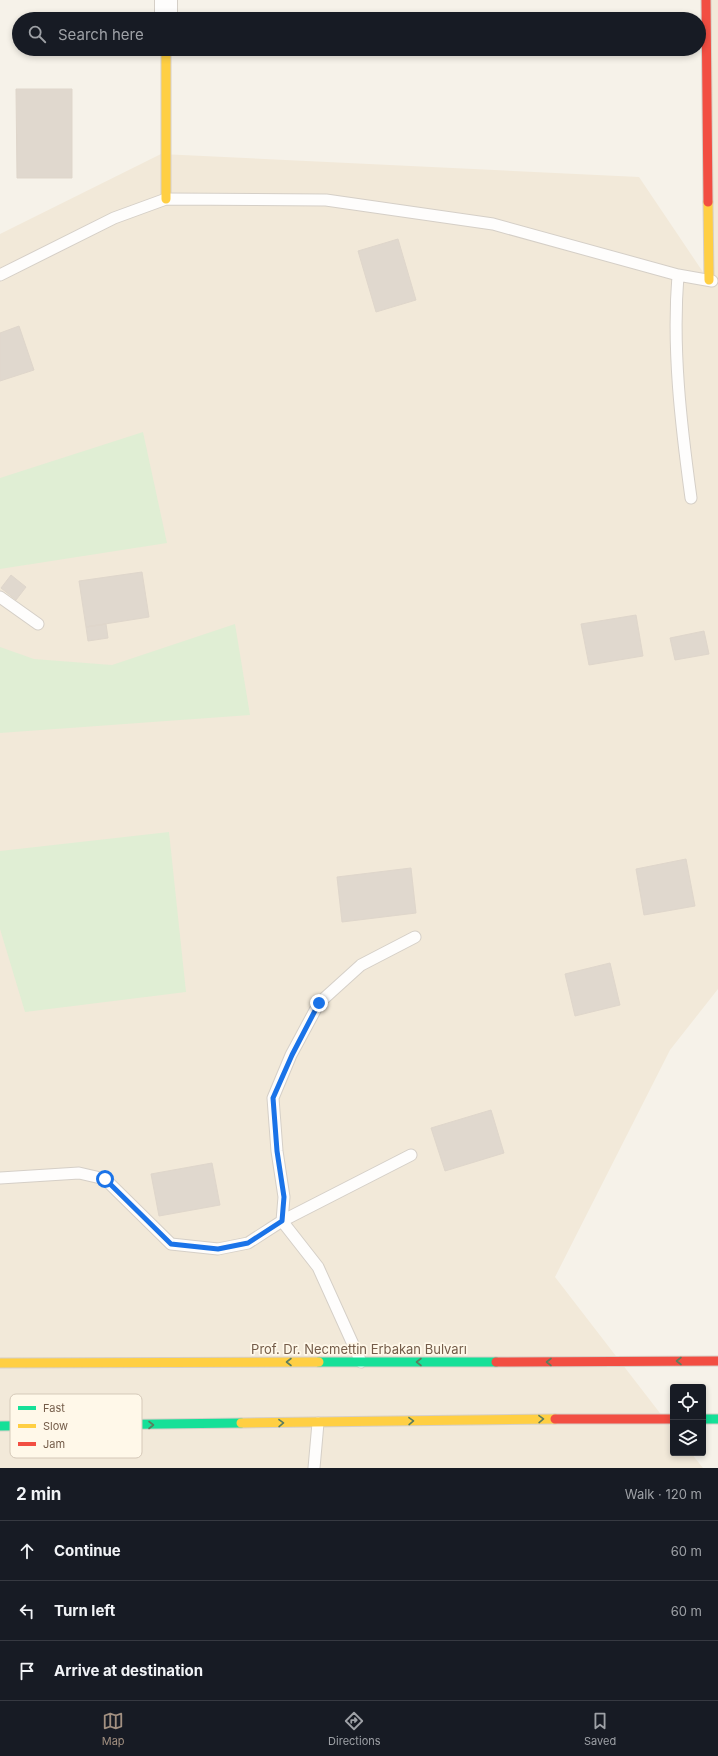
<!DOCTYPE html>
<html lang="en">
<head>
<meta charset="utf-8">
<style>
  :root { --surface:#171b24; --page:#242831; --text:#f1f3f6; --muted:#9ea1a6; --line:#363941; --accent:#a29081 }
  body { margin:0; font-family:Inter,sans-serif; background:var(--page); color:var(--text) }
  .controls { position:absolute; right:12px; bottom:12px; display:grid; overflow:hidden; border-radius:4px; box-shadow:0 2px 6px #0003 }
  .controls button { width:36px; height:36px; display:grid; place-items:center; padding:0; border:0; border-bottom:1px solid var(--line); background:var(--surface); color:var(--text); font:20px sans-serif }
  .stop { position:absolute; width:12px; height:12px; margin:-9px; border:3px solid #1a73e8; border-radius:50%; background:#fff }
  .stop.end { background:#1a73e8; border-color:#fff; box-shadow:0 1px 4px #0008 }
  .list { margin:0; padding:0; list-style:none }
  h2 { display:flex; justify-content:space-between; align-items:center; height:52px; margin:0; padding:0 16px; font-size:17px }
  h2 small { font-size:13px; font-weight:400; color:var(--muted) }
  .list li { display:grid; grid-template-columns:26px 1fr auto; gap:12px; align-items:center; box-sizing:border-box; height:60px; padding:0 16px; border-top:1px solid var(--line) }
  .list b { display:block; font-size:15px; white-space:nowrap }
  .list em { font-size:13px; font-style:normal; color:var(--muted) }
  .icon { flex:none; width:22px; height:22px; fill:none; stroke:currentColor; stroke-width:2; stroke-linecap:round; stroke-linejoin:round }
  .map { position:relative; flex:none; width:718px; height:1468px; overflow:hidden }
  .search { position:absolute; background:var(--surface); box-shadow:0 2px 6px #0003; left:12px; right:12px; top:12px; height:44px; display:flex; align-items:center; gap:10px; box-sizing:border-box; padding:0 14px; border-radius:22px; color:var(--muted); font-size:15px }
  .sheet { height:232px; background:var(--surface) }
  nav { display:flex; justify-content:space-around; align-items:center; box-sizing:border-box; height:56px; border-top:1px solid var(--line); background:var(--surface); font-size:11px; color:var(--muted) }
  nav a { display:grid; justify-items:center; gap:2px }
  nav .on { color:var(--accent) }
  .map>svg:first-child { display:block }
  .residential { fill:#f2e9d9 }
  .green { fill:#e0eed4 }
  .building { fill:#e0d8ce; stroke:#dfd6cb }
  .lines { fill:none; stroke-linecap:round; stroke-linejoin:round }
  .lane-casing { stroke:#d5cfc7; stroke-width:13 }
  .street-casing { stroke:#d5cfc7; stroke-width:24 }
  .fast-casing { stroke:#d6cfc7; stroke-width:11 }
  .slow-casing { stroke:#d6cfc7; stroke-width:11 }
  .jam-casing { stroke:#d6cfc7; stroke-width:11 }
  .lane { stroke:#fefdfc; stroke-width:11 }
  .street { stroke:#fefdfc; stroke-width:22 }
  .fast { stroke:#16e098; stroke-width:9 }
  .slow { stroke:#ffcf43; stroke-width:9 }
  .jam { stroke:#f24e42; stroke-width:9 }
  .oneway { stroke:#5c7d5d }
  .route { stroke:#1a73e8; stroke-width:5 }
  .labels { text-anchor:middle; stroke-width:3.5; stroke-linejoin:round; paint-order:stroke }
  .street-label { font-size:13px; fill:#745c49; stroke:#fff8e9 }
  .key { fill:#fff8e9; stroke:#d5c9b9; stroke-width:1 }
  .key-label { font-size:11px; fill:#745c49 }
</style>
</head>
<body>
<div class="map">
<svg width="718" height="1468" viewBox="0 0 718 1468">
  <rect width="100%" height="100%" fill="#f6f2e9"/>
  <path class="residential" d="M701,0H718V989L670,1050L555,1277L673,1430V1453H691L703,1468H0V234L161,154L639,177L707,278Z"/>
  <path class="green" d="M143,432L167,543L0,569V478Z
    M235,624L250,715L0,733V647L34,659L112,665Z
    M169,832L186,992L25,1012L0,929V851Z"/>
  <path class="building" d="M16,89H72V178H17Z
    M398,239L416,300L376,312L358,251Z
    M19,326L34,370L0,381V333Z
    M142,572L149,617L86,627L79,581Z
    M11,575L26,587L16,600L1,588Z
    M636,615L643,656L589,665L581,624Z
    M106,624L108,638L88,641L86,627Z
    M704,631L709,654L675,660L670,638Z
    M686,859L695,906L644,915L636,869Z
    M411,868L416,913L342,922L337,877Z
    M610,963L620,1005L575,1016L565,974Z
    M491,1110L504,1153L445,1171L431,1128Z
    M212,1163L220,1205L159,1216L151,1174Z"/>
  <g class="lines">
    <defs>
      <path id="lane" d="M0,275L114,218L166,199L326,200L493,224L678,275L712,281
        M678,275C672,349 681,425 691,498
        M0,597L38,624
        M0,1178L79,1173L105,1179L171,1244L218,1249L248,1243L282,1221L284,1197L277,1151L273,1098L291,1055L319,1003L361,965L415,937
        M361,1362L318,1267L282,1221L411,1155
        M314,1468L318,1423"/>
      <path id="street" d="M166,0V19"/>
      <path id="fast" d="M319,1362H496
        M703,1419H718
        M0,1426L241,1423"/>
      <path id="slow" d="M166,49V199
        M708,202L709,280
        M0,1363L319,1362
        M241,1423L555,1419"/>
      <path id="jam" d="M706,0L708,202
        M496,1362L718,1361
        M555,1419H673"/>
    </defs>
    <use href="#lane" class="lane-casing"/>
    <use href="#street" class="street-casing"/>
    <use href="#fast" class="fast-casing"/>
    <use href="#slow" class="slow-casing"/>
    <use href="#jam" class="jam-casing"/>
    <use href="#lane" class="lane"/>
    <use href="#street" class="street"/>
    <use href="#fast" class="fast"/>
    <use href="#slow" class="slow"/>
    <use href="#jam" class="jam"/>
  </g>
  <defs><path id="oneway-chevron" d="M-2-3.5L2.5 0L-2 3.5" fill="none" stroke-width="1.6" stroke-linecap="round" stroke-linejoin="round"/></defs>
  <g class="oneway">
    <use href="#oneway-chevron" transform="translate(679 1361) rotate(180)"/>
    <use href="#oneway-chevron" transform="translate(289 1362) rotate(180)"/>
    <use href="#oneway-chevron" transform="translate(419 1362) rotate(180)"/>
    <use href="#oneway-chevron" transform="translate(549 1362) rotate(180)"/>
    <use href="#oneway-chevron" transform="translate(541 1419) rotate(-1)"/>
    <use href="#oneway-chevron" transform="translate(411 1421) rotate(-1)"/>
    <use href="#oneway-chevron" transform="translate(281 1423) rotate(-1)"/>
    <use href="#oneway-chevron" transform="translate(151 1425)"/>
  </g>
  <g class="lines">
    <path class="route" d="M105,1179L171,1244L218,1249L248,1243L282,1221L284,1197L277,1151L273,1098L292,1055L319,1003"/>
  </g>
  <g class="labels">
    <g class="street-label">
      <text x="359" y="1354">Prof. Dr. Necmettin Erbakan Bulvarı</text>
    </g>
  </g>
  <rect x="10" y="1394" width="132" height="64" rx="6" class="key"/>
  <rect x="18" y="1406" width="18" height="4" fill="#16e098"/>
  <rect x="18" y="1424" width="18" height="4" fill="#ffcf43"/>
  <rect x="18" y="1442" width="18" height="4" fill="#f24e42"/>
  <g class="key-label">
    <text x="43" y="1412">Fast</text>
    <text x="43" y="1430">Slow</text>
    <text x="43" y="1448">Jam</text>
  </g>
</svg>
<div class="controls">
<button><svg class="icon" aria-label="locate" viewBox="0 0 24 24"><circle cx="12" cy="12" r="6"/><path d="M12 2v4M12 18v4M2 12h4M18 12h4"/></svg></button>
<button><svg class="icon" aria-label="layers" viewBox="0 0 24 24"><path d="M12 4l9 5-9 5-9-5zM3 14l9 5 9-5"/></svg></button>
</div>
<div class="stop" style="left:105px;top:1179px"></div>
<div class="stop end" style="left:319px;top:1003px"></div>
<div class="search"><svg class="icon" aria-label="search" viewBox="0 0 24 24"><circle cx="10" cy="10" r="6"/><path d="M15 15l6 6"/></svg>Search here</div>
</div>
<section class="sheet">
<h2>2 min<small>Walk · 120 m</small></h2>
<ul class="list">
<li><svg class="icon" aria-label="ahead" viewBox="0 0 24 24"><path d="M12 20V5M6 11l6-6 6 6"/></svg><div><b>Continue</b></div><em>60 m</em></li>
<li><svg class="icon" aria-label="left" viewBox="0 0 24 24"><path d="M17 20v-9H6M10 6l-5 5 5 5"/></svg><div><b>Turn left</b></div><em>60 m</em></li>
<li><svg class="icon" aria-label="arrive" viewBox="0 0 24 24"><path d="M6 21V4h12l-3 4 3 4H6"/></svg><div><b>Arrive at destination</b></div></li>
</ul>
</section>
<nav>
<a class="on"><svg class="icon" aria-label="map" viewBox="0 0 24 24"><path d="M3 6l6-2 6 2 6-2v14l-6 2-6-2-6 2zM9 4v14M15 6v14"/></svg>Map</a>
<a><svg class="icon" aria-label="directions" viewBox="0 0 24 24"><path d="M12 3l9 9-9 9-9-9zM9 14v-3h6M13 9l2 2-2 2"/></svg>Directions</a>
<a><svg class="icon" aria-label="saved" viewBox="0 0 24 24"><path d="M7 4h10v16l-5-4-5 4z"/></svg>Saved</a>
</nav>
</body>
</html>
